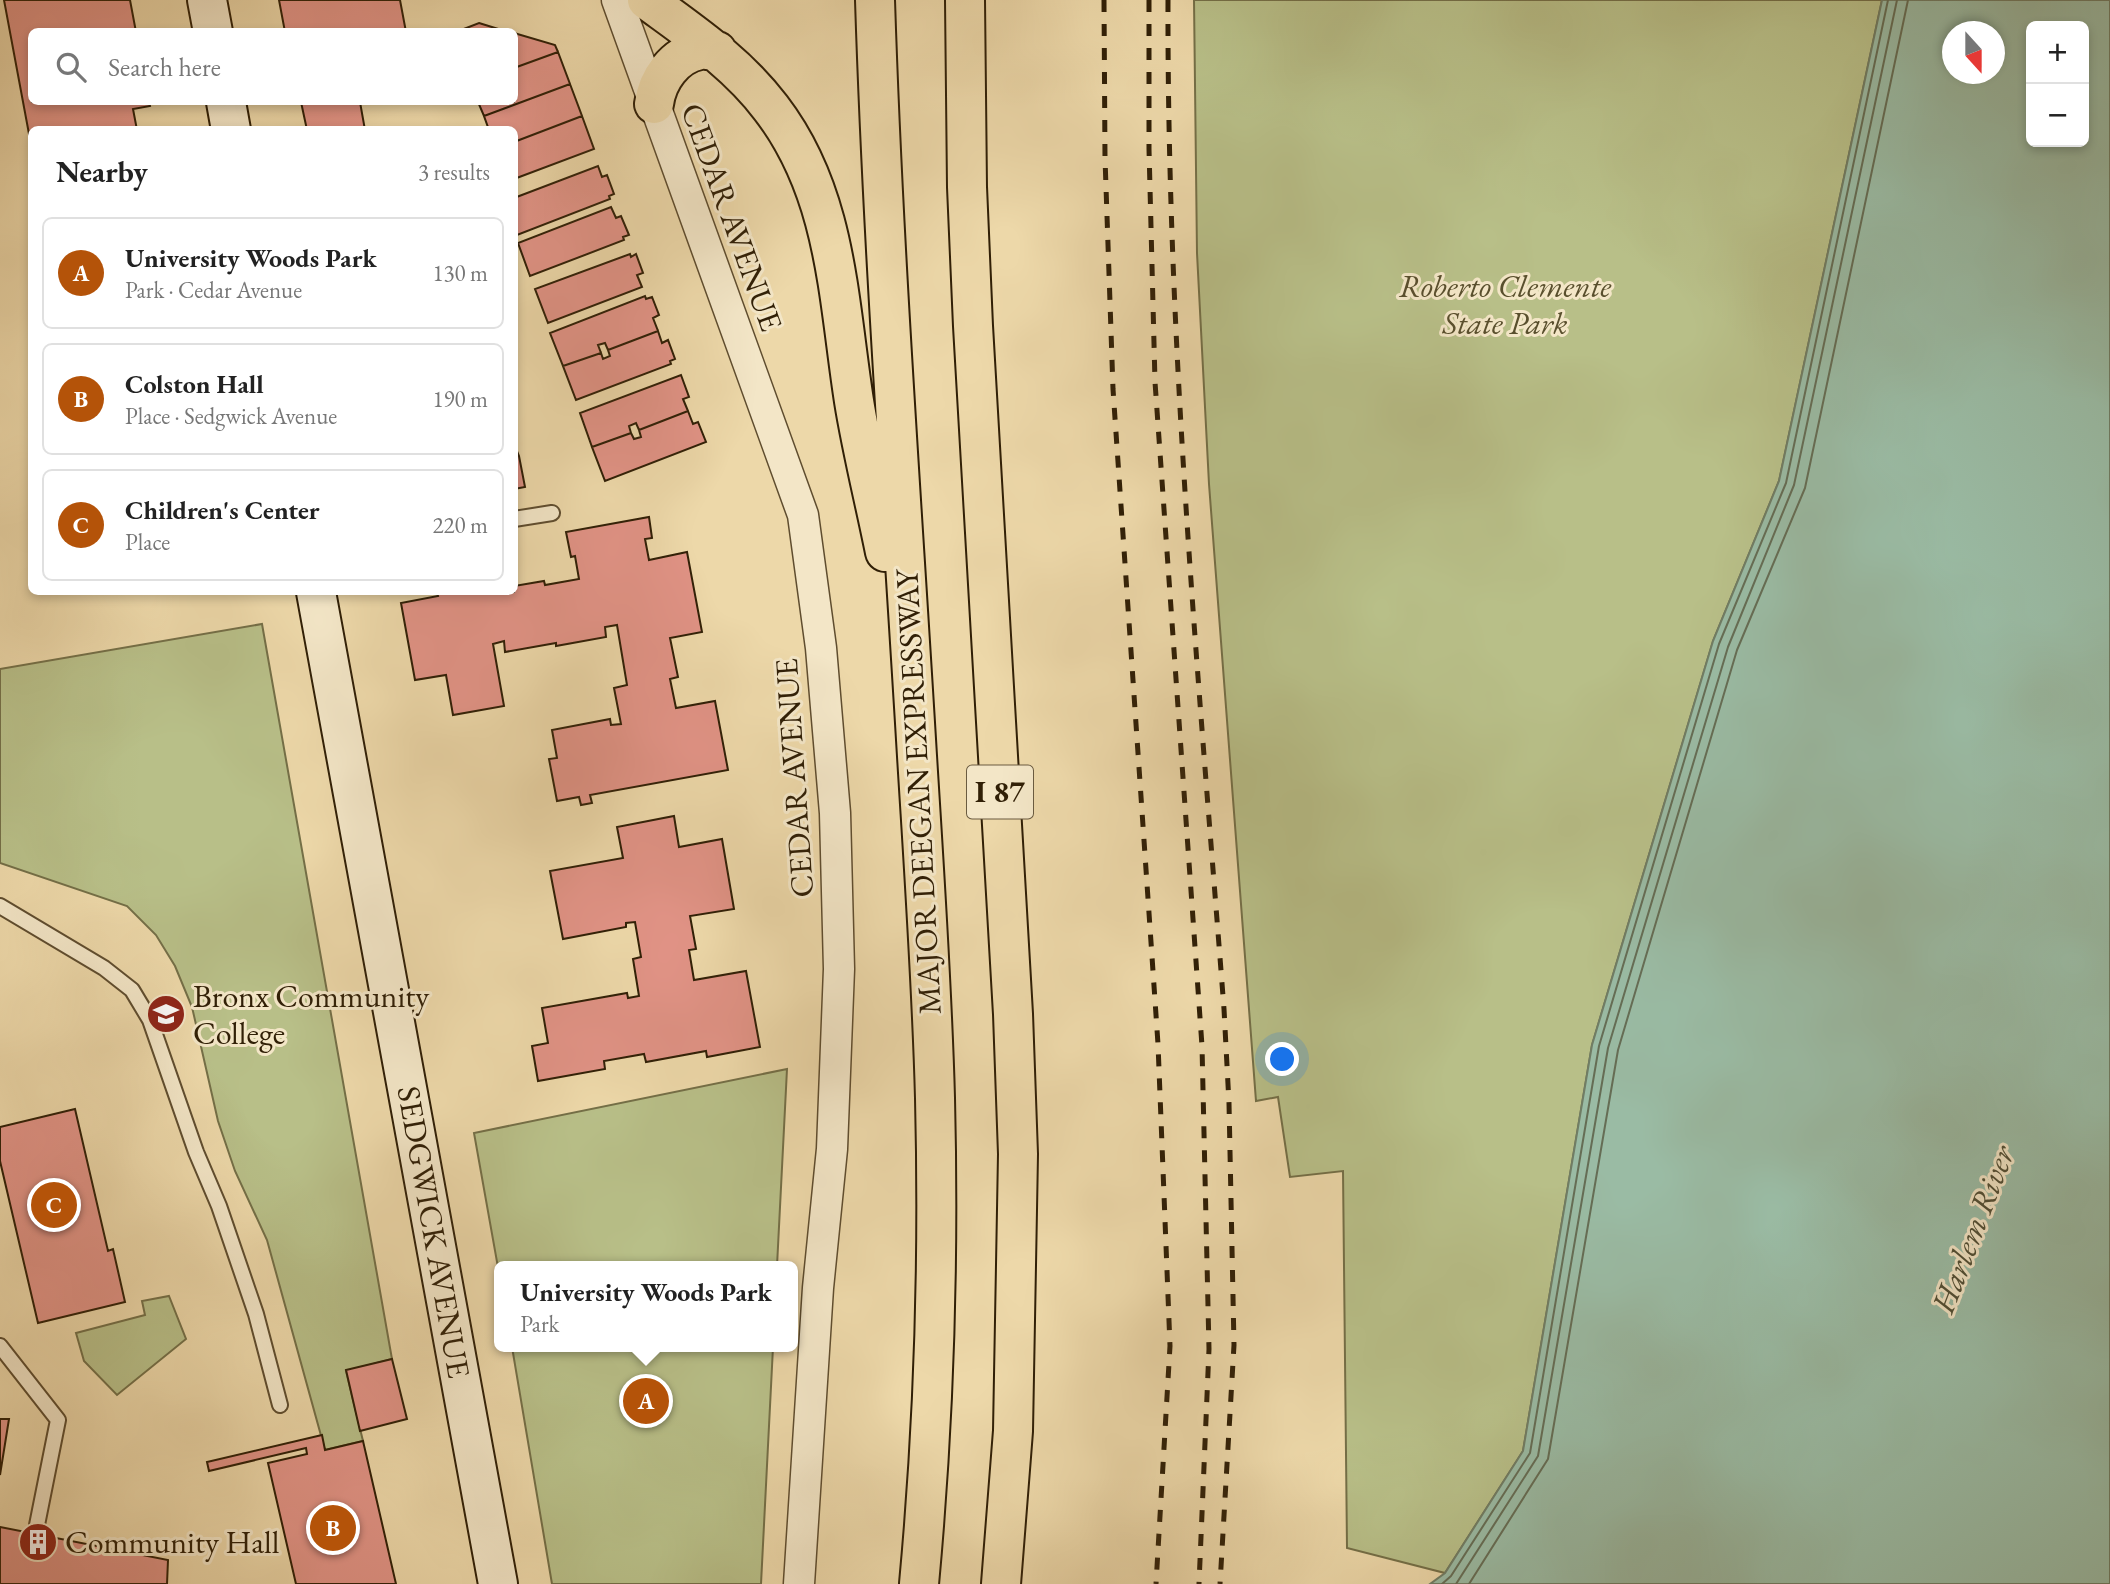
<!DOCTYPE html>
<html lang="en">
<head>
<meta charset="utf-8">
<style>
  :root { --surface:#fff; --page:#f6f6f6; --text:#222; --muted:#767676; --line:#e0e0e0; --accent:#b45309 }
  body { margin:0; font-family:"EB Garamond",serif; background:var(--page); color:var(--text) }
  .controls { position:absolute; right:21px; top:21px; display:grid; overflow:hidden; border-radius:10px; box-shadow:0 4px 10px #0003 }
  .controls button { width:63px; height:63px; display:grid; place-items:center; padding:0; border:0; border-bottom:2px solid var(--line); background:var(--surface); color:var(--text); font:35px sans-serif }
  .compass { position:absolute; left:1942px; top:21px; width:63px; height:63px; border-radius:50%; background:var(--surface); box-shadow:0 4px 10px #0003; rotate:159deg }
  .you { position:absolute; left:1283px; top:1060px; width:24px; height:24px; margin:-18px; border:5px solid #fff; border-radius:50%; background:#1a73e8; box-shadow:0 0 0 10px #1a73e833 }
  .badge { display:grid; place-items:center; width:46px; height:46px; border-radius:50%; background:var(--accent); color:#fff; font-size:23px; font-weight:700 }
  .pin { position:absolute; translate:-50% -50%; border:4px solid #fff; box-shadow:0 2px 7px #0006 }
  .popup { position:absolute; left:494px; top:1261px; width:304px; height:91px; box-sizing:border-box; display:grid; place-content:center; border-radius:10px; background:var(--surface); filter:drop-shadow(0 2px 5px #0005); font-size:23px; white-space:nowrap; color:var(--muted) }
  .popup b { font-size:26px; color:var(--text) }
  .popup::after { content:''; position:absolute; left:50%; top:100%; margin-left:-14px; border:14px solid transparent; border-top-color:var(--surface) }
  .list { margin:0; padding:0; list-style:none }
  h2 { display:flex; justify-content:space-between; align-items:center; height:91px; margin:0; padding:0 28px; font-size:30px }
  h2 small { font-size:23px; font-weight:400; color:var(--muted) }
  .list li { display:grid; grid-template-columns:46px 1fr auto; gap:21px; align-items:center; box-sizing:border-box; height:112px; margin:0 14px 14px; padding:0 14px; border:2px solid var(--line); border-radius:10px }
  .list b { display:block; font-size:26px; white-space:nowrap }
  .list p { margin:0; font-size:23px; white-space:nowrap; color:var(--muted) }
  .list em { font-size:23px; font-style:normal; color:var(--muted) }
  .icon { flex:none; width:38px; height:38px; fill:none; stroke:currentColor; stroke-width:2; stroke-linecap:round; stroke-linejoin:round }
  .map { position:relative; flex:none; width:2110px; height:1584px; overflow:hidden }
  .search { position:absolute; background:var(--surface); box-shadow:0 4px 10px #0003; left:28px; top:28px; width:490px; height:77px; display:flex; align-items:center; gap:18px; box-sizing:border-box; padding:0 24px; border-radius:10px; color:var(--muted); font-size:26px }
  .panel { position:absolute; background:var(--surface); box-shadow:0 4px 10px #0003; left:28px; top:126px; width:490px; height:469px; border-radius:10px }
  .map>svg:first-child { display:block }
  .green { fill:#b8bf88; stroke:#746f47; stroke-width:2 }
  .water { fill:#9abba4; stroke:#707d65; stroke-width:2; fill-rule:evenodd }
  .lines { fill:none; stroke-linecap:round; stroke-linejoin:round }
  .shore { stroke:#656d55; stroke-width:2 }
  .building { fill:#e19386; stroke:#301f06; stroke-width:2 }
  .lane-casing { stroke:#5f4d2f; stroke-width:18 }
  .street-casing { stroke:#5f4d2f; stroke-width:33 }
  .secondary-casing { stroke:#301f06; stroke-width:42 }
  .highway-casing { stroke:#301f06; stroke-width:42 }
  .lane { stroke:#f3e6c7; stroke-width:14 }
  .street { stroke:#f3e6c7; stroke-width:30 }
  .secondary { stroke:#f3e6c7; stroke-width:38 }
  .highway { stroke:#edd8a9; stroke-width:38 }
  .rail { stroke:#301f06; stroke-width:5; stroke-dasharray:12 12; stroke-linecap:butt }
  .labels { text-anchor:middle; stroke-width:6; stroke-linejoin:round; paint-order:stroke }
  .shield { fill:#f3e6c7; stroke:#6a5b40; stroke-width:2 }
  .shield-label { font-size:30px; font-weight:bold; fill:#301f06 }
  .street-label { font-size:32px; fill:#301f06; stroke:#f3e6c7 }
  .park-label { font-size:32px; font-style:italic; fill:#594f2d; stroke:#f3e6c7 }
  .poi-label { font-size:32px; fill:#301f06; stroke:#f3e6c7; text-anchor:start }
  .water-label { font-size:33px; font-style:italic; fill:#504e35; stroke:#f3e6c7 }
</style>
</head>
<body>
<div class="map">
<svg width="2110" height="1584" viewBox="0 0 2110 1584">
  <rect width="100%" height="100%" fill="#edd8a9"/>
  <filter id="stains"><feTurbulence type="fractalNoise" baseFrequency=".00286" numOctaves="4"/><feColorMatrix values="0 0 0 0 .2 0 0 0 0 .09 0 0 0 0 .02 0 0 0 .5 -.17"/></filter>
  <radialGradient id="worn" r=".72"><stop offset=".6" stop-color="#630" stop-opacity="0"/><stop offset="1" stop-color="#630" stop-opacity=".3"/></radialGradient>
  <path class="green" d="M1194,0H1882L1779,481L1713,641L1592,1045L1523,1451L1445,1573L1347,1548L1343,1171L1290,1177L1278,1097L1256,1101L1209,484L1197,253Z
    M262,624L392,1359L346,1371L363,1441L325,1450L267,1240L235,1171L218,1121L192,1007L175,966L156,935L127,906L0,863V669Z
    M787,1069L777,1266H499V1273L474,1133Z
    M169,1296L186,1339L117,1395L84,1361L76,1333L145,1315L142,1301Z
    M512,1347H773L761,1584H552Z"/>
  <path class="water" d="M1882,0H2110V1584H1430L1445,1573L1523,1451L1592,1045L1713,641L1779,481ZM2031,26H2084V142H2031ZM1952,32H1994V74H1952Z"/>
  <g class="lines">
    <path class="shore" d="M1442,1584L1451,1576L1530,1453L1599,1046L1719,644L1786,483L1888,0
      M1456,1584L1538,1456L1608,1048L1728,647L1794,485L1897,0
      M1469,1584L1548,1459L1618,1050L1737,650L1805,488L1908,0"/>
  </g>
  <path class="building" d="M4,0H130L136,32H32V102H149L150,106L133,109L137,130H32V150Z
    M279,0H400L406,32H285Z
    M479,23L508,32H456Z
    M514,33L555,45L558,52L514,68Z
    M558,52L570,84L484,116L478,102H514V68Z
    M570,84L582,116L514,142V130H489L484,116Z
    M301,102H360L365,130H307Z
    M582,116L594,149L514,179V142Z
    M598,166L602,177L607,175L614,194L609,196L610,199L517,235L514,229V198Z
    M611,207L616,218L621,216L629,235L623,237L624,240L530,276L518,243Z
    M630,254L631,257L636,254L643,273L637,275L642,287L548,323L535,289Z
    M645,296L646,299L652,297L659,315L653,318L658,331L608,350L605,343L598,345L601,353L563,366L550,333Z
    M658,331L662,343L668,340L675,359L670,361L671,364L576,400L563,366L601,353L603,359L610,356L608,350Z
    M681,375L689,397L683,399L688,411L639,430L636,423L629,426L631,433L592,447L580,413Z
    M688,411L693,424L698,422L706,442L605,481L592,447L631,433L634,439L641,437L639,430Z
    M514,444L519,456L525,487L514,489Z
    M649,517L652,538L645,539L649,560L687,552L702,632L670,638L678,677L670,679L676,708L715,701L728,770L590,795L592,803L581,805L579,797L557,801L549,759L557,758L552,730L610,719L611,725L621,724L614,688L627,685L617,625L605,627L606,637L556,646V643L505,652L504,641L493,644L504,706L453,715L446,675L415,680L401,603L438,596L437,592H514V586L544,581L545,585L579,579L575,556L571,557L566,532Z
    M674,816L679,847L722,839L734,909L690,916L696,949L689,950L694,980L746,971L760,1047L707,1057L706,1051L646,1062L644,1054L604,1061L605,1069L538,1081L532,1046L548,1043L542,1008L627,993L628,998L639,996L633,959L641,957L635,922L626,923V927L563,939L550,871L623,858L617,827Z
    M75,1109L108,1251L113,1249L125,1302L38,1323L0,1161V1127Z
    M392,1359L407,1419L360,1431L346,1370Z
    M0,1419H9L0,1475Z
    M322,1435L325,1450L363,1441L396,1584H296L268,1463L307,1454L306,1448L209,1471L207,1462Z
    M0,1527L168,1560L167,1584H0Z"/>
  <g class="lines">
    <defs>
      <path id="lane" d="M514,519L552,513
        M0,906L104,968L132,990L150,1020L196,1152L219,1206L256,1314L280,1405
        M0,1346L58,1420L37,1525"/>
      <path id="street" d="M617,0L803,515L821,648L835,813L839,969L832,1149L818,1288L799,1584"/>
      <path id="secondary" d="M207,0L213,32
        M226,102L231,130
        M316,592L498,1584"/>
      <path id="highway" d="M647,0C692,33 737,63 771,108C837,194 838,298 854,401C862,451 875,502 885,552
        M875,0C883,252 902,504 917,756C924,870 932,984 935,1098C939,1260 934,1423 919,1584
        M965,0L967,187L973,326L1013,1014L1018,1154L1013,1431L1001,1584
        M654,104C657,80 674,55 700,50C705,49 712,51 717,51"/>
    </defs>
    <use href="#lane" class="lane-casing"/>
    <use href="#street" class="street-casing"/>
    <use href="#secondary" class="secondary-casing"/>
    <use href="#highway" class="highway-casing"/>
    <use href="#lane" class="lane"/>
    <use href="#street" class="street"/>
    <use href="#secondary" class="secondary"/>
    <use href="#highway" class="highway"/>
    <path class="rail" d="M1104,0L1105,158L1113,389L1158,1044L1170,1346L1156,1584
      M1149,0V149L1155,382L1202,1046L1209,1349L1199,1584
      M1168,0C1167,337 1198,673 1224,1009L1229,1103L1234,1345L1220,1584"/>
  </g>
  <defs>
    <symbol id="university-disc" viewBox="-11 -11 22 22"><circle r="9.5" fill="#8f2418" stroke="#f3e6c7"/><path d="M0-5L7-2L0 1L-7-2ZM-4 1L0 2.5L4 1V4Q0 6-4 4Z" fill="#fff"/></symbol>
    <symbol id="building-disc" viewBox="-11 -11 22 22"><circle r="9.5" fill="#8f2418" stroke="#f3e6c7"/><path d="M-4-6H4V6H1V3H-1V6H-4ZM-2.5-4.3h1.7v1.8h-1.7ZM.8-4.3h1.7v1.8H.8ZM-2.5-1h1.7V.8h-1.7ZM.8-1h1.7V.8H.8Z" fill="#fff"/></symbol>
  </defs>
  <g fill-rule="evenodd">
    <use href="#university-disc" x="144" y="992" width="44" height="44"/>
    <use href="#building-disc" x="16" y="1520" width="44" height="44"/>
  </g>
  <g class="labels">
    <rect class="shield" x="967" y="765.5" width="66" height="53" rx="5"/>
    <g class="shield-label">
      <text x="1000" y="802">I 87</text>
    </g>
    <g class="street-label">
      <text transform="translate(732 217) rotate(70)" y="11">CEDAR AVENUE</text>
      <text transform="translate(794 778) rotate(-94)" y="11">CEDAR AVENUE</text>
      <text transform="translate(918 792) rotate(-93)" y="11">MAJOR DEEGAN EXPRESSWAY</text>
      <text transform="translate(434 1232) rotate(80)" y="11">SEDGWICK AVENUE</text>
    </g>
    <g class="park-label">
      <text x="1505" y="297">Roberto Clemente<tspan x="1505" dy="37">State Park</tspan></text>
    </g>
    <g class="poi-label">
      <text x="193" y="1007">Bronx Community<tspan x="193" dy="37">College</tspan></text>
      <text x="65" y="1553">Community Hall</text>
    </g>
    <g class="water-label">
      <text transform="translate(1972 1229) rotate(-69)" y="12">Harlem River</text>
    </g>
  </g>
  <rect width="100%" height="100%" filter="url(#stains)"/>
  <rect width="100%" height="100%" fill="url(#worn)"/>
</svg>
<div class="controls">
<button>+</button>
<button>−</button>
</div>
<svg class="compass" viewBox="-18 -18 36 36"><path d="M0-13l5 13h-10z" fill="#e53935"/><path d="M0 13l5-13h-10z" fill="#767676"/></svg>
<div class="you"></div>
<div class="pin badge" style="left:646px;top:1401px">A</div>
<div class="popup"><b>University Woods Park</b>Park</div>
<div class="pin badge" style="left:333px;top:1528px">B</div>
<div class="pin badge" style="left:54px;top:1205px">C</div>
<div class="search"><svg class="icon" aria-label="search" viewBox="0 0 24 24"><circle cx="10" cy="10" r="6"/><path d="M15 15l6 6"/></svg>Search here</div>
<section class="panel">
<h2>Nearby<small>3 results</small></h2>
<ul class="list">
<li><span class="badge">A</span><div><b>University Woods Park</b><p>Park · Cedar Avenue</p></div><em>130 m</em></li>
<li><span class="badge">B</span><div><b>Colston Hall</b><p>Place · Sedgwick Avenue</p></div><em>190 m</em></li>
<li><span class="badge">C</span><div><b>Children's Center</b><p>Place</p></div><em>220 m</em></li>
</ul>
</section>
</div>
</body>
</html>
